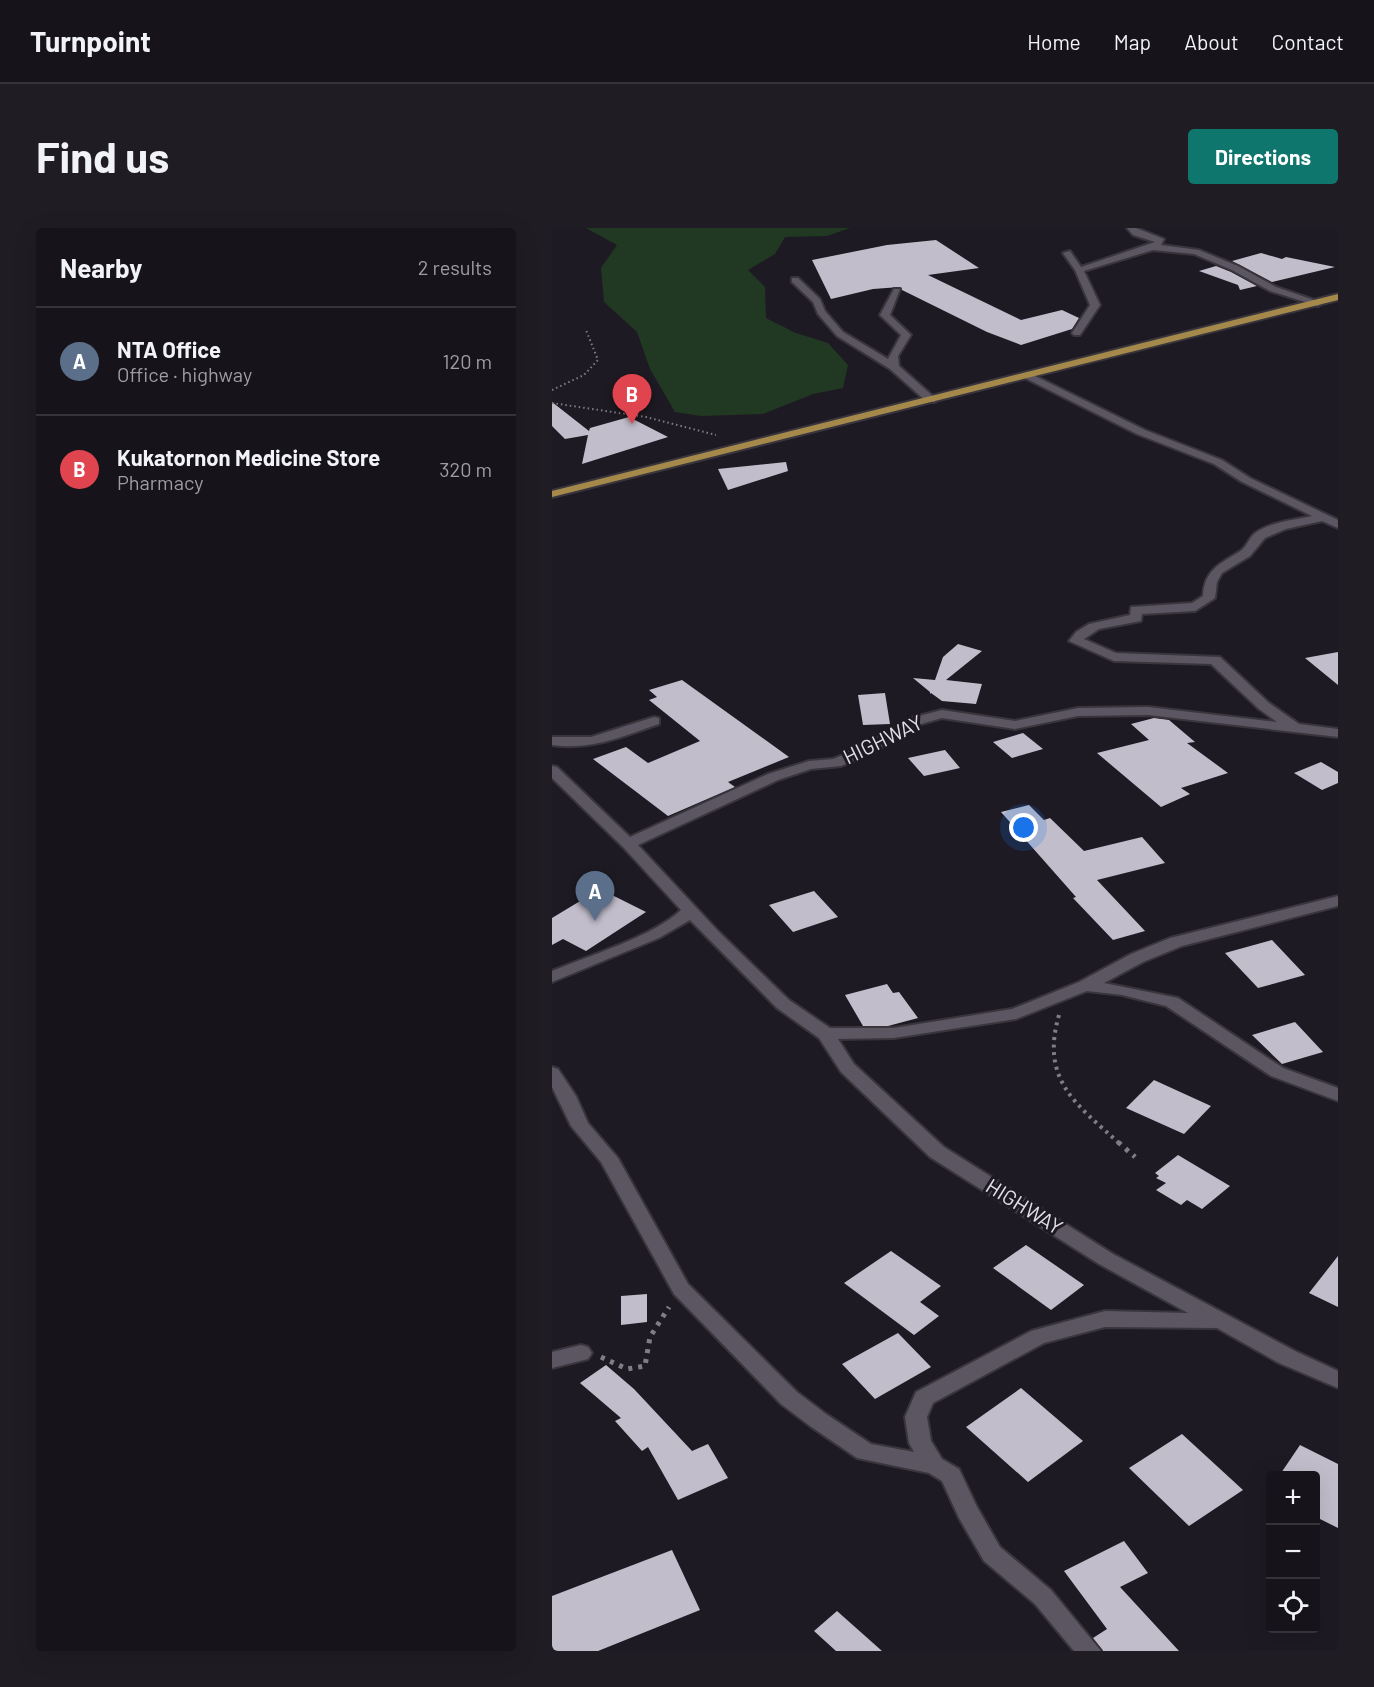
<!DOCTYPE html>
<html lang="en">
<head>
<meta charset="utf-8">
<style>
  :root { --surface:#16141a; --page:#1f1d23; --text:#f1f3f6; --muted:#9e9ea2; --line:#353339; --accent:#0f766e }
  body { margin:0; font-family:Barlow,sans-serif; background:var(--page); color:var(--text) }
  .controls { position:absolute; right:18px; bottom:18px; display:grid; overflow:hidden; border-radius:6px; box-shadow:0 6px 24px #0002 }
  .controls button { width:54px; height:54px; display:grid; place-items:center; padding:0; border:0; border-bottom:2px solid var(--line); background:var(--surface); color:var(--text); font:30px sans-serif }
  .you { position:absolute; left:472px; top:600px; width:21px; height:21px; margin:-15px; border:4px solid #fff; border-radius:50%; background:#1a73e8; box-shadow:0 0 0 9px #1a73e833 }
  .badge { display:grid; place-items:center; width:39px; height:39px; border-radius:50%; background:var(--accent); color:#fff; font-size:20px; font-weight:700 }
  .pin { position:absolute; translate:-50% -50px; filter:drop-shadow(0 2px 3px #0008) }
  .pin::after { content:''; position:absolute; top:32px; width:21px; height:18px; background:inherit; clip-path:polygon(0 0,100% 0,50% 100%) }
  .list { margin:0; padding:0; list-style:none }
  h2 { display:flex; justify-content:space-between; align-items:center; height:78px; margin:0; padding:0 24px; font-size:26px }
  h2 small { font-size:20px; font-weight:400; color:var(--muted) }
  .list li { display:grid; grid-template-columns:39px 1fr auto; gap:18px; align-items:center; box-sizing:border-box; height:108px; padding:0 24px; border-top:2px solid var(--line) }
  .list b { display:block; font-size:22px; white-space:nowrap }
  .list p { margin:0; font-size:20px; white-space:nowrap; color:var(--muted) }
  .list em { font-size:20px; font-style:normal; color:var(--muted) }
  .icon { flex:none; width:33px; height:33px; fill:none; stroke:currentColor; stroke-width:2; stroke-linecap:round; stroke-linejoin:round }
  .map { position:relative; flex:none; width:786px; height:1423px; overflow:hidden; border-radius:6px }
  header { display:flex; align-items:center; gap:36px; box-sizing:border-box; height:84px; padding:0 30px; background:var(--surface); border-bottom:2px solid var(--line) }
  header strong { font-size:28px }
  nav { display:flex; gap:33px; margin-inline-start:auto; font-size:21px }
  .intro { display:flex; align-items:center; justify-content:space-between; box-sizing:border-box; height:144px; padding:0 36px }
  h1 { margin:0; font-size:42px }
  .button { padding:15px 27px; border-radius:6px; background:var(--accent); color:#fff; font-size:21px; font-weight:700 }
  main { display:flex; gap:36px; padding:0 36px }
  aside { flex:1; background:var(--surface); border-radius:6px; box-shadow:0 6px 24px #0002 }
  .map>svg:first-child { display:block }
  .green { fill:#213922 }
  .building { fill:#c2bdcb }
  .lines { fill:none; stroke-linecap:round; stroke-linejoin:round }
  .minor-casing { stroke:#38353d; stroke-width:4 }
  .primary-casing { stroke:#38353d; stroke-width:4 }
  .path-far2 { stroke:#807d85; stroke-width:2; stroke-dasharray:1.5 3; stroke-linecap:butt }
  .path-far1 { stroke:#807d85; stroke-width:4; stroke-dasharray:3 4.5; stroke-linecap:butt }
  .path { stroke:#807d85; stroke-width:5; stroke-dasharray:4 6; stroke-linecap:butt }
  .minor { fill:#5b5662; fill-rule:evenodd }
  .primary { fill:#a5894a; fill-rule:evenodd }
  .labels { text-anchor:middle; stroke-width:6; stroke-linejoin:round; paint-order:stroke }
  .street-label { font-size:21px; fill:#e2dfe6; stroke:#1e1a23 }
</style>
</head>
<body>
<header>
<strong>Turnpoint</strong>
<nav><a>Home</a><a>Map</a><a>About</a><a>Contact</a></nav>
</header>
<div class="intro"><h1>Find us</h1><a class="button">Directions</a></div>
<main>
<aside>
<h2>Nearby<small>2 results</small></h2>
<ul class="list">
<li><span class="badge" style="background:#5c6f8a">A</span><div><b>NTA Office</b><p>Office · highway</p></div><em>120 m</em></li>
<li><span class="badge" style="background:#e0444e">B</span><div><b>Kukatornon Medicine Store</b><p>Pharmacy</p></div><em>320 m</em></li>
</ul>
</aside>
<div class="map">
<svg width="786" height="1423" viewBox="0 0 786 1423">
  <rect width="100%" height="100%" fill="#1e1a23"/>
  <path class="green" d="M34,0H298L275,8L233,9L223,26L196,42L213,59L214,90L244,105L276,115L296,137L291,160L261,166L211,186L149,188L123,184L98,141L85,104L52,74L49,40L65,17Z"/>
  <path class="building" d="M384,12L427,40L376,47L469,92L510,82L527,90L520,101L469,117L435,104L350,62L348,59L321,61L279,71L260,32L335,17Z
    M709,25L730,31L734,29L783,39L720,54L680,33Z
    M664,38L679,44L705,58L688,62L686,57L647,43Z
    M0,174L37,203L38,200L77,189L116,209L30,236L36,207L13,211L0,198Z
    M234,234L236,243L176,262L166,241Z
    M406,416L430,423L394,452L430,456L424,476L390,473L379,465L378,466V464L361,450L383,452L391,429Z
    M786,424V457L753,430Z
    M130,452L237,529L176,554L183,559L116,588L41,531L74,519L96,535L148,513L97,472L105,469L97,462Z
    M333,465L338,496L311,497L306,467Z
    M602,490L617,492L643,514L635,515L676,545L629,560L638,566L609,579L545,525L597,512L579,496Z
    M471,505L491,521L460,530L441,514Z
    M393,522L408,540L372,548L356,530Z
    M769,534L786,544V555L770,562L742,545Z
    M477,577L492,592L498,590L532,623L590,609L613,635L545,652L593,703L561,712L521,670L524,669L449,584Z
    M48,661L94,684L34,723L11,711L0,717V690Z
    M262,663L286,689L241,704L217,677Z
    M720,712L753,747L706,760L673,725Z
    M335,756L341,765L347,764L366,790L336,798H311L293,767Z
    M743,794L771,824L730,836L700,807Z
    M602,852L659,878L632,906L574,880Z
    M626,927L678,958L650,981L635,972L629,977L604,962L614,955L604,950L607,948L603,945Z
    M474,1017L532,1057L499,1082L441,1040Z
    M339,1023L389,1058L368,1074L387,1088L362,1107L292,1055Z
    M786,1028V1079L757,1065Z
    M95,1066V1094L69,1097V1068Z
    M346,1105L379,1139L323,1171L290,1136Z
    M54,1137L82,1161L140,1223L156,1216L176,1250L126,1272L96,1219L90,1223L63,1193L69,1190L28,1155Z
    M469,1160L531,1213L476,1254L414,1199Z
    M630,1206L691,1262L637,1298L577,1240Z
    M748,1217L786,1236V1300L764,1289V1248H727Z
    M572,1313L596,1345L568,1359L627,1423H551L541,1410L555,1401L512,1343Z
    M120,1322L148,1382L46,1423H0V1368Z
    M285,1383L330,1423H284L262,1403Z"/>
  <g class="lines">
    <defs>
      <path id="minor" d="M575,0H584L612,11L609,17L647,22L686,38L724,59L771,75L766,78L718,63L680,42L642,26L601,22L532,43L548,77L528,107H522L520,105L538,77L523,42L511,25L518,23L529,39L603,14L581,7Z
        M240,50H246L268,71L273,83L291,104L336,131L349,107L328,87L342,61H348L338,87L359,107L346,128L347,138L383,170V174H375L338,141L285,108L266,86L261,74L240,54Z
        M475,144L593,202L670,232L698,250L786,292V300L770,293L734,301L713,310L698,328L670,345L665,354L663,370L643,383L590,386L589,393L547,401L532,411L564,425L668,429L717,475L747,496L786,501V509L596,487L526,488L463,501L390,490L369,496L320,525L289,538L259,541L226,552L86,617L166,703L237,772L278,800H342L460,781L527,754L579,726L618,710L786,668V678L630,718L591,734L552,755L626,770L731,840L786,860V873L719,848L614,778L570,767L535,763L464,791L342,810L286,811L302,836L392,919L561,1026L743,1123L786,1143V1160L727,1135L665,1100L553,1099L492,1115L381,1175L375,1189L379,1213L390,1231L407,1241L425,1279L448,1319L499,1362L549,1423H522L483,1376L432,1333L407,1290L390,1253L377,1245L305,1230L258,1198L229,1176L122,1066L49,934L19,898L0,859V839L6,841L24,868L36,895L66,930L136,1056L245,1164L274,1186L319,1216L362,1224L357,1215L353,1189L364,1164L479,1103L553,1083L636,1085L547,1036L378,929L289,844L267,810L225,780L138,692L107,710L0,754V743C36,728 102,708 129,682L71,619L0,550V538L5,539L78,609L216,546L257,533L281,531L310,519L359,490L390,482L463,493L526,480L596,479L725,494L707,481L659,436L562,433L517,413L524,404L537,396L578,387L579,379L640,375L651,368C652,343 667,336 687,324C694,320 696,312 702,306C717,294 742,292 760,288L690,254L662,236L585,206L471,149L470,147Z
        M102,489L107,490V496C72,508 38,523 0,517V509H39Z
        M29,1117L36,1119L40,1125L36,1131L0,1140V1124Z"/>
      <path id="primary" d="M786,66V72L0,269V263Z"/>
    </defs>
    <use href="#minor" class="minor-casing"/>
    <use href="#primary" class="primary-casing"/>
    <path class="path-far2" d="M0,162L32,147L46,132L34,102
      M0,175L94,189L164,207"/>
    <path class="path-far1" d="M507,787C488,852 524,876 568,916"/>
    <path class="path" d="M566,914L583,929
      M49,1129L75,1141L93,1138L98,1109L117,1079"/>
    <use href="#minor" class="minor"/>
    <use href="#primary" class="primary"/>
  </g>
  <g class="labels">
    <g class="street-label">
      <text transform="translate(331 512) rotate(-26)" y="7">HIGHWAY</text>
      <text transform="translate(472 979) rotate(32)" y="7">HIGHWAY</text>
    </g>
  </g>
</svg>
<div class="controls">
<button>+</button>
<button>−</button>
<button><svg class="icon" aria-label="locate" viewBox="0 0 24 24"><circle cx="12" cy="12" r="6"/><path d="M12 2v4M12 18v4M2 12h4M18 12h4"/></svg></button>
</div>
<div class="you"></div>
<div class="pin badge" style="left:43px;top:693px;background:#5c6f8a">A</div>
<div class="pin badge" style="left:80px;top:196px;background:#e0444e">B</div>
</div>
</main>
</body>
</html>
